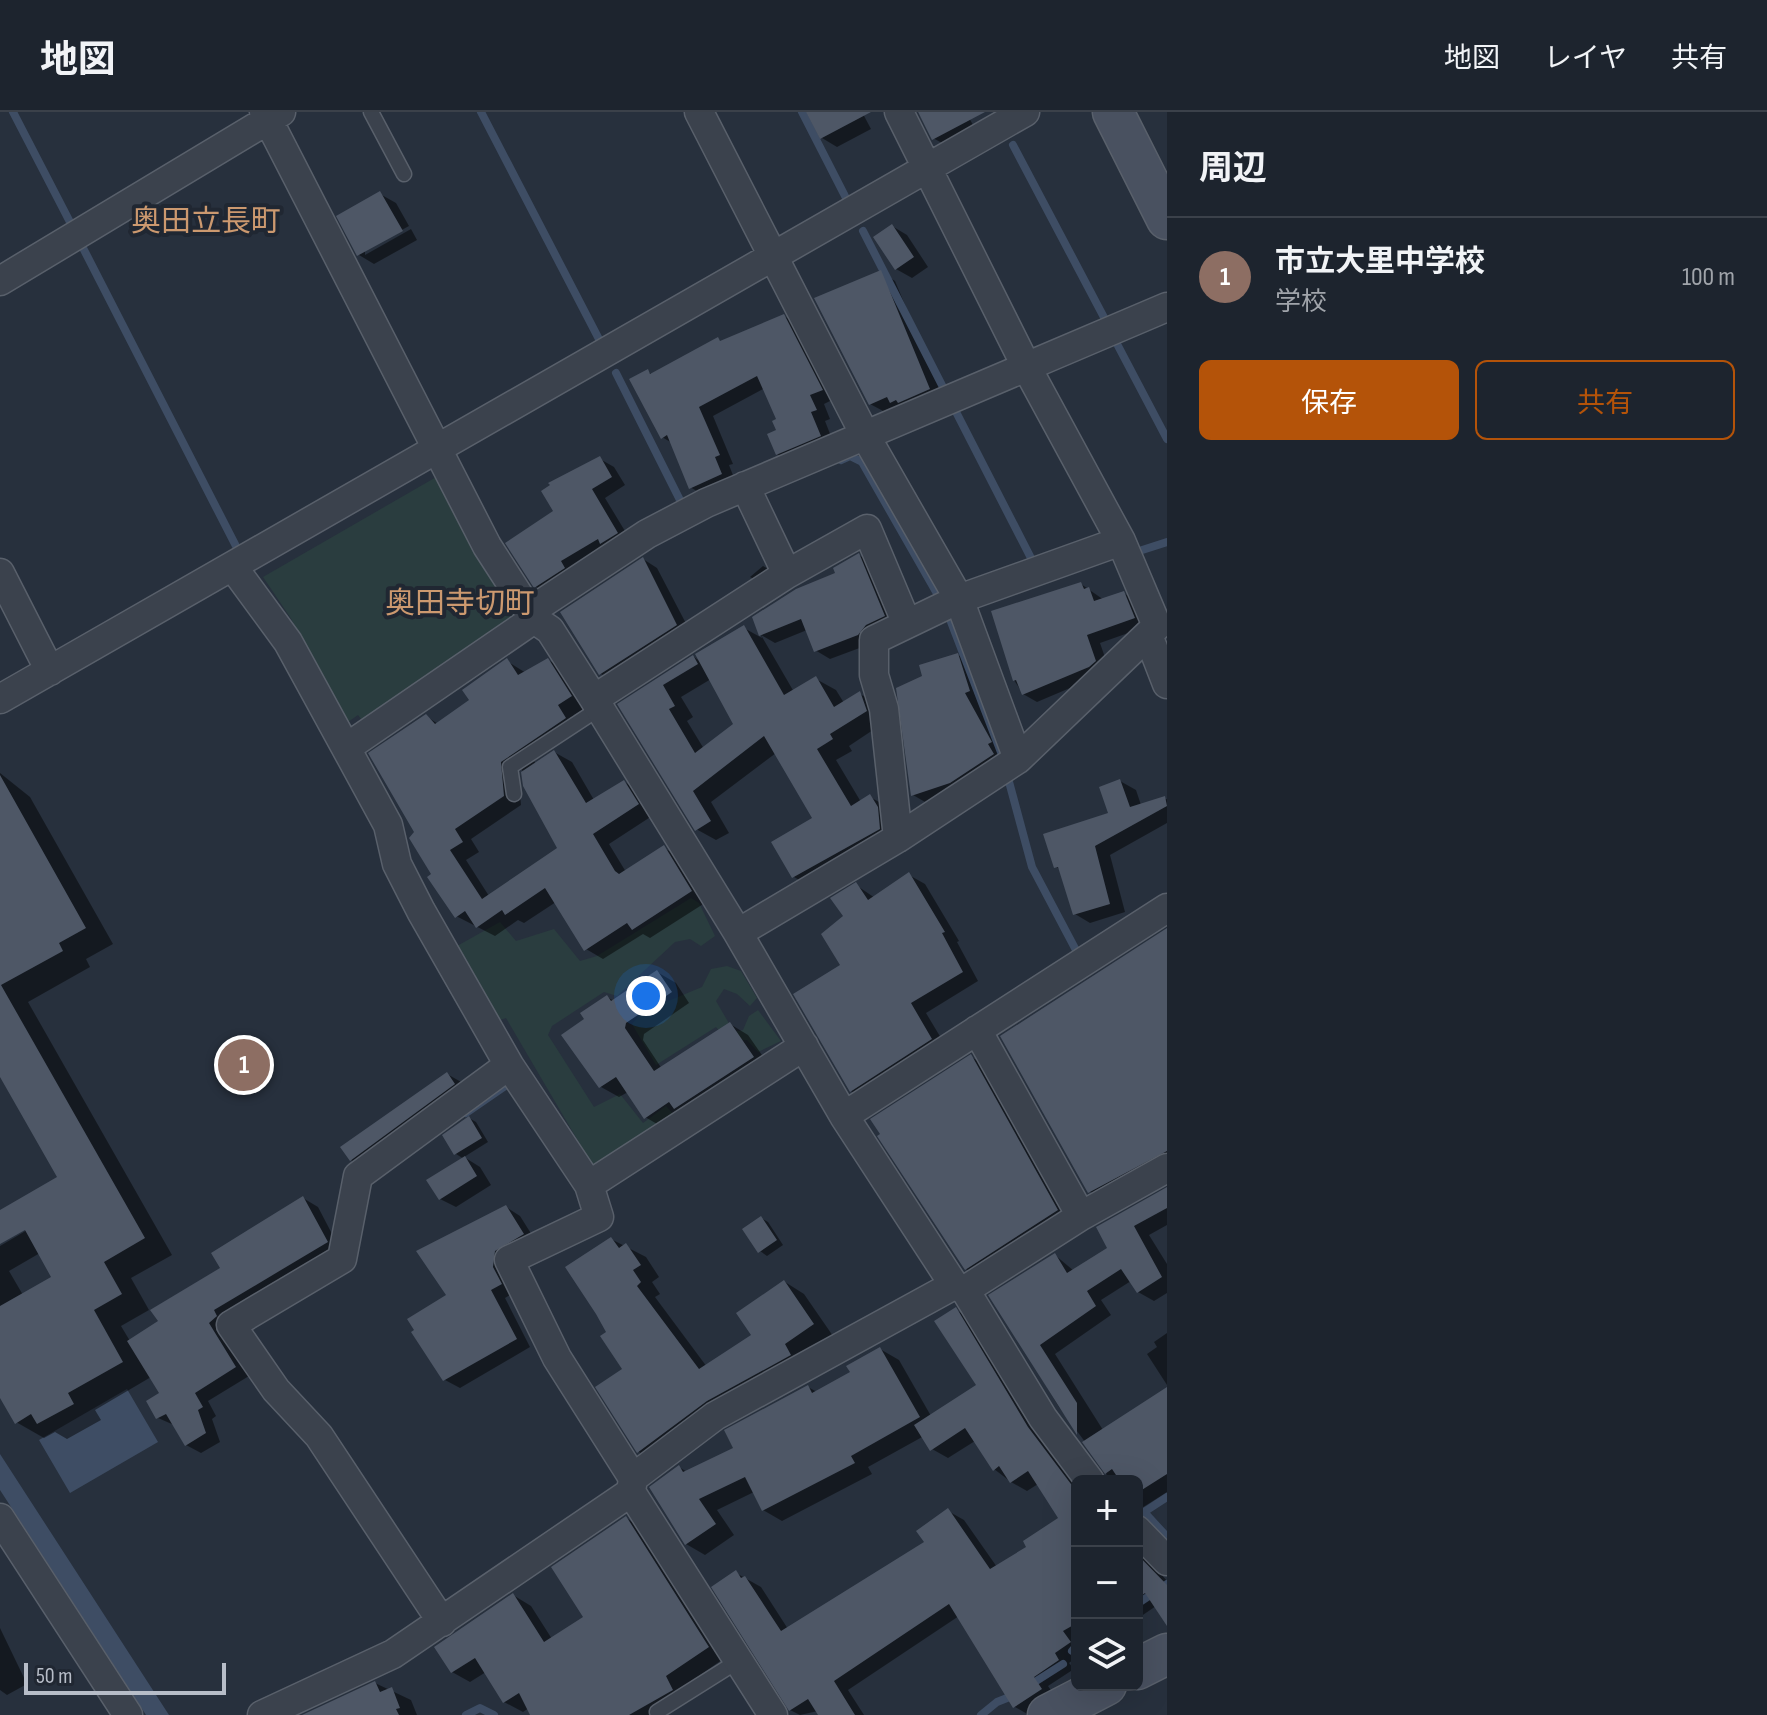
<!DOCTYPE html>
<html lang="ja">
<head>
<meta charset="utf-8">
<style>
  :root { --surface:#1d242e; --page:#252c36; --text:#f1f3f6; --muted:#a0a4aa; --line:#3b414a; --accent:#b45309 }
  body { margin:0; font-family:"Sofia Sans Condensed","Noto Sans JP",sans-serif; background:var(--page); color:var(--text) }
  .controls { position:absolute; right:24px; bottom:24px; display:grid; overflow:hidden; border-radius:12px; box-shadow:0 8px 32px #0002 }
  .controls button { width:72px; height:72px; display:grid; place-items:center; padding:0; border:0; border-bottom:2px solid var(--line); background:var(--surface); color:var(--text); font:40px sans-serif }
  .scale { position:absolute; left:24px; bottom:20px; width:202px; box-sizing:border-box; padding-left:8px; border:4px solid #b7bdc8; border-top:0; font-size:22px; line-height:28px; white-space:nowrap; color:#b7bdc8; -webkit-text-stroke:6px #202732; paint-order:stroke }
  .you { position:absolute; left:646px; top:884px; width:28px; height:28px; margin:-20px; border:6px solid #fff; border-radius:50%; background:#1a73e8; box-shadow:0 0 0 12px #1a73e833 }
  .badge { display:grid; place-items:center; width:52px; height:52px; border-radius:50%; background:var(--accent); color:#fff; font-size:26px; font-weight:700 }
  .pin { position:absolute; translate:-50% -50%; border:4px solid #fff; box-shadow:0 2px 8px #0006 }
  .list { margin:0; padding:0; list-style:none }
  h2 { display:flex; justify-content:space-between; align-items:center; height:104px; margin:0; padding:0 32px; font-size:34px }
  h2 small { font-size:26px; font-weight:400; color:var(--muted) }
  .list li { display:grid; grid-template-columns:52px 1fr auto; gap:24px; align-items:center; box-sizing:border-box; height:120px; padding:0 32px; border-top:2px solid var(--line) }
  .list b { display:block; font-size:30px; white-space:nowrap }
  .list p { margin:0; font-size:26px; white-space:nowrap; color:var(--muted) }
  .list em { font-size:26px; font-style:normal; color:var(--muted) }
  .actions { display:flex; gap:16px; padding:24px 32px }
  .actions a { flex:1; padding:18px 0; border:2px solid var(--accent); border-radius:12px; text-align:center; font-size:28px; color:var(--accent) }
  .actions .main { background:var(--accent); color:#fff }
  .icon { flex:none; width:44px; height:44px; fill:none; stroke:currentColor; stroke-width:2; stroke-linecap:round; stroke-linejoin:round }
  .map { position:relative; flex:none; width:1167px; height:1603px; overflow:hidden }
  header { display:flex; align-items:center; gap:48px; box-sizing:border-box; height:112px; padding:0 40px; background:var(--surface); border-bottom:2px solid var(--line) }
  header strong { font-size:38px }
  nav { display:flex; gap:44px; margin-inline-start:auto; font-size:28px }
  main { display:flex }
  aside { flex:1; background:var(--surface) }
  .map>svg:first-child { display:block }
  .green { fill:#2a3d3f }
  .water { fill:#3e4d64 }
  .shadow { fill:#0007; fill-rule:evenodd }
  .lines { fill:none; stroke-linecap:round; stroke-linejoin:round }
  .stream { stroke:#3e4d64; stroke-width:8 }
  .building { fill:#4e5766 }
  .lane-casing { stroke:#59606b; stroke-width:17 }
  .street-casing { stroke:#59606b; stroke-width:31 }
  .secondary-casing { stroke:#59606b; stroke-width:43 }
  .lane { stroke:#3b424d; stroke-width:14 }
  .street { stroke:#3b424d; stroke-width:28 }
  .secondary { stroke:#495160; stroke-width:40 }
  .labels { text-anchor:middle; stroke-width:8; stroke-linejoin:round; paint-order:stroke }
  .quarter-label { font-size:30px; fill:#cc996f; stroke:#202732 }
</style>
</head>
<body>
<header>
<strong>地図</strong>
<nav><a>地図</a><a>レイヤ</a><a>共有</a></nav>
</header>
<main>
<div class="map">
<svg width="1167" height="1603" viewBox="0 0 1167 1603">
  <rect width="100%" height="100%" fill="#27303d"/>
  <path class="green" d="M438,364L513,496L515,511L365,612L358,603L348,610L290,505L263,465Z
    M691,786L699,791L715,824L701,834L690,827L675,830L617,884L604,880L552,914L548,923L594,995L620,982L643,1011L666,994L675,1004L600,1054L591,1051L506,906L500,908L457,834L500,810L516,829L554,817L580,849L597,844Z
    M727,854L741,859L757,886L750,894L737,882L724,877L716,889L734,920L743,918L749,904L758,898L781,929L758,940L747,928L728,929L716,915L656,953L632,912L642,900L702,875L711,857Z"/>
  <path class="water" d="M127,1277L158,1330L70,1381L39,1328Z
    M0,1342L169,1603H146L0,1378Z"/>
  <path class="shadow" d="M808,0H862L871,17L837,35L822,26Z
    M918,0H966L973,13L969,16L973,23L949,35L933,26Z
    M380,82L396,91L409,114L365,138V143L411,117L417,128L374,152L359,143L339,104Z
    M892,114L907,123L928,155L912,166L896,157Z
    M881,160L895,169L944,285L885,300L870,292Z
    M784,204L798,213L836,286L824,292L830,307L825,309L834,332L792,350L777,342L778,308L765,276L713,304L733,352L729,353L736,371L705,384L690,375L672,331L662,325L648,260L653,263L718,228L722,230Z
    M600,347L614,355L625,373L605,386L631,429L550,483L536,475L555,400Z
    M859,443L873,452L898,512L873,531L830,547L815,538L807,518L775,531L761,523L794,580L816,567L836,578L844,591L860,582L879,593L885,610L849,634L852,639L836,648L861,690L870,685L890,696L897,708L813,776L794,765L815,707L776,641L711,690L729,721L716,728L696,717L620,593L694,545L701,550L744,516L762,526L754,506L837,462ZM711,567L736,612L704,637L687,609L693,605L681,585Z
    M643,447L657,456L691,521L615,570L601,562Z
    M763,454L770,458L758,469L750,465Z
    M1081,472L1104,488L1123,481L1137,489L1148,514L1100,531L1109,557L1103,562L1037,590L1023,582L1014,568Z
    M958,543L977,554L989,590L983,592L1010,641L932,694L913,683Z
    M548,548L565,558L588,594L574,603L582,616L534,649L536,652L554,640L572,650L594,688L624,670L641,680L655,702L609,732L626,760L664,736L681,746L708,789L650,826L643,822L603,847L586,837L556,790L524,811L518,808L495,824L456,804L433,763L416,720L426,604L438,612L472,589L507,549L526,561ZM522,657L525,673L560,737L489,784L466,748L479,740L471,727L521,693L518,660Z
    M0,661L30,685L113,832L86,847L90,855L28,890L172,1143L131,1166L149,1198L121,1214L130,1229L161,1210L303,1086L318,1095L341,1139L227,1207L249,1264L208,1289L216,1304L212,1307L220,1330L201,1341L186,1333L174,1313L158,1306L161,1282L151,1265L95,1298L101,1308L67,1327L55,1320L44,1326L16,1310L0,1282V1134L34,1114L33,1111L0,1129V1100L59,1066L0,955ZM40,1141L54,1165L23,1183L9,1159Z
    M1120,669L1136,678L1141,693L1167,687V711L1110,743L1125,800L1090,811L1075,802L1062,758L1056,755L1111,703Z
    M909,763L925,772L959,829L957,830L978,869L926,901L947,936L867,988L851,979L843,854L846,805L856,773L875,786Z
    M1167,818V1054L1105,1089L1089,1079Z
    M657,860L676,871L689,891L644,922L643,928L662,957L730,912L748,923L771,956L664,1016L645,1005L628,980L619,985L601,975L586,908L607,885L614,889Z
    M971,945L987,954L1073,1108L982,1166L966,1157L883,1023Z
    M447,962L463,971L366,1056L351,1048Z
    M469,1006L476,1010L488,1030L464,1045L480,1055L491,1073L456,1095L440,1087L464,1047L456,1042Z
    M1167,1078V1113L1149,1123L1167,1152V1181L1154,1189L1138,1180L1131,1169L1101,1188L1111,1203L1055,1242L1103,1318L1167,1277V1380L1137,1399V1369H1107L1106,1358L1059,1295L991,1184L1055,1143L1074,1159L1110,1136Z
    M506,1095L520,1104L537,1131L515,1180L505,1186L530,1235L460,1276L445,1268Z
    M761,1106L768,1110L783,1133L767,1144L760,1139Z
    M611,1127L646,1145L659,1165L652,1170L660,1182L655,1185L707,1255L754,1224L785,1170L804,1182L833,1224L659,1351L639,1340L598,1275L624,1257L609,1220Z
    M956,1198L971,1207L1077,1370V1545L1069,1551L1074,1557L1048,1574L1057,1587L1029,1603L1015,1595L959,1504L848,1578L864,1603H820L818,1599L800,1603L790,1598L736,1461L761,1475L788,1517L927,1431L948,1399L964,1408L997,1455L1029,1436L1061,1407L1038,1372L1027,1379L1011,1370L994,1357L975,1329L948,1346L932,1337L924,1324L868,1355L872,1362L782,1409L763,1398L754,1380L717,1398L734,1423L705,1443L686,1432L679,1355L687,1360L735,1337L808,1275L817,1280L852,1261L880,1237L899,1248L931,1304L979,1273Z
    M1167,1221V1273L1147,1242L1157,1235L1154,1230Z
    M626,1406L644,1417L726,1545L683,1575L690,1589L665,1603H532L529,1596L523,1600L504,1590L486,1560L470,1570L452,1560L513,1483L531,1494L552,1527L586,1506Z
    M1137,1434L1167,1469V1504L1156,1494L1137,1507Z
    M0,1516L27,1572L7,1583L0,1578Z
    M375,1571L411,1588L417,1603H356Z"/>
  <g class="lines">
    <path class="stream" d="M13,0L71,112
      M481,0L601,231
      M802,0L846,86
      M1013,33L1108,213
      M863,119L946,281
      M82,134L238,438
      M1116,230L1167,327
      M616,261L683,394L687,392
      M954,296L1033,450
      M841,348L850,344L862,350L939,485
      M1136,440L1167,430
      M948,502L1004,648
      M1008,666L1032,755L1078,842
      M466,1001L511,970
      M1167,1385L1144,1400L1167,1425
      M1137,1492L1167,1472
      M1072,1539L1077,1533
      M1030,1573L1063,1552
      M466,1603L480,1596L494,1603
      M981,1603L997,1590L1017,1582"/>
  </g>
  <path class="building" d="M806,0H871L820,27Z
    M918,0H985L932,28Z
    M380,79L403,119L357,144L336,104Z
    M892,112L914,145L895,158L873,125Z
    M881,158L930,277L898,291L896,288L890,291L887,285L869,293L814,186Z
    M784,202L823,278L810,283L817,298L811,300L821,324L776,343L767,322L776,318L772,309L776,307L757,264L699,295L720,343L715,345L722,362L689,377L667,323L661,327L629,267L648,257L650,262L718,225L720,229Z
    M600,344L612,365L592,377L618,421L600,432L598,427L561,449L565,456L534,476L505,431L553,399L541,379L550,373L548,371Z
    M859,441L885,504L866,513L858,523L814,540L801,507L759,524L752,505L796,477L835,461L833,456Z
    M643,445L677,513L599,563L560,500Z
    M1081,470L1084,477L1089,475L1094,489L1124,479L1135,506L1087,523L1096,549L1089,555L1022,583L1016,568L1013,569L991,499Z
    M744,513L784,583L816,564L834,595L860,579L867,599L830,622L833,627L817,637L851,694L870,682L878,695L880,717L792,766L771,730L812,706L764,624L693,679L711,709L695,719L617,592L693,543L698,552L663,573L675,594L669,597L695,641L733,612L695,542Z
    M958,541L970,579L965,581L992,630L988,632L994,642L950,671L911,684L896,576L922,564L919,553Z
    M507,546L518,563L548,546L572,584L558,593L566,606L501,650L504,684L455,717L463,730L450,738L482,787L557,736L523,674L521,660L554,638L586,691L624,668L639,692L593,722L615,759L619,762L664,733L692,779L632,818L627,811L584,839L545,776L505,803L502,798L476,816L465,799L455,806L427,765L431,762L409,726L414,720L368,641L426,602L435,612L469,588L462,578Z
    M0,663L86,816L59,831L63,839L1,873L145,1126L104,1150L122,1182L94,1198L123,1250L68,1281L74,1292L37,1312L31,1302L15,1312L0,1286V1194L51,1165L25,1118L0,1132V1098L57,1065L0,965Z
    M1120,667L1130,695L1165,684L1167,694L1095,734L1110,792L1073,803L1058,755L1054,756L1043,722L1108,701L1099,675Z
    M909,760L945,820L942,821L963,860L911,891L932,927L850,980L793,882L840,853L821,822L843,804L830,786L856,770L868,788Z
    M1167,816V1039L1088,1081L1000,924Z
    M657,858L672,880L626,911L625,916L654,959L730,910L754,945L674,997L669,990L644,1007L616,965L599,976L561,923L584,907L580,901L607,883L611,889Z
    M971,942L1058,1098L965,1158L877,1024L880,1022L870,1007Z
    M447,960L455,972L350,1049L340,1035Z
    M469,1004L482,1026L454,1043L442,1023Z
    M465,1044L477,1064L439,1088L426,1068Z
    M1167,1075V1096L1134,1114L1162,1165L1137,1181L1121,1157L1087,1179L1096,1194L1040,1233L1077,1291V1323L988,1183L1055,1141L1067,1161L1107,1136L1096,1115Z
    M303,1084L328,1130L214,1198L217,1204L209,1211L236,1255L195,1281L203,1295L198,1298L206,1321L185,1334L166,1302L156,1307L146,1289L159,1281L127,1229L158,1209L150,1198L220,1156L211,1141Z
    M506,1093L524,1122L495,1139L493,1155L502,1172L491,1178L517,1227L443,1269L411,1220L414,1218L407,1207L446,1183L416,1139Z
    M761,1104L777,1128L758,1141L742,1117Z
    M611,1125L619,1136L626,1131L641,1153L633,1158L641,1170L637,1174L699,1257L751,1223L736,1201L784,1168L814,1212L785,1232L791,1243L707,1289L637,1341L595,1275L622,1257L600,1224L606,1220L596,1202L565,1155Z
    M956,1195L1028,1315L1077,1380V1511L1063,1519L1071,1530L1055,1541L1059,1548L1034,1565L1042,1577L1013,1596L949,1492L834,1569L855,1603H818L808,1587L789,1599L711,1475L736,1458L741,1466L745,1464L781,1519L924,1430L916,1419L948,1396L990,1457L1026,1435L1023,1429L1058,1406L1028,1359L1010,1371L999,1354L993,1359L965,1316L930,1339L914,1313L976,1273L934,1209Z
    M880,1235L920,1305L851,1344L855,1351L762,1399L745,1365L699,1387L716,1412L685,1433L649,1375L679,1353L683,1360L733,1336L724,1318L808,1273L812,1281L850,1260L846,1254Z
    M1167,1275V1362L1137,1381V1369H1120L1112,1357L1105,1362L1082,1330Z
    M626,1404L709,1535L666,1564L673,1578L629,1603H530L519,1581L503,1591L475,1546L451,1561L434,1535L513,1481L544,1530L583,1505L551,1455Z
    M1137,1442L1167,1473V1514L1145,1481L1137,1487Z
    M375,1569L380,1580L392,1575L400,1596L396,1597L399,1603H302Z"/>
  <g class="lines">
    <defs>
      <path id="lane" d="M371,0L404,62
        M514,682L510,655L600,596
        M657,1600L738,1549"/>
      <path id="street" d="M264,0L487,434L534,507L550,518L594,587L738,821L844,1004L954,1173L965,1178L1043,1306L1090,1369
        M699,0L866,325L959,487L1018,647L898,726L738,821
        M899,0L1027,256L1121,429L1157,514L1018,647
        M0,169L281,0
        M745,374L787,462L867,417L907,512
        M233,455L288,530L346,636
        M0,461L50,559
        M529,500L647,422L706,391L1167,195
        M1148,523L1167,572
        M0,587L1025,0
        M594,587L787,462
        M898,726L884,597L874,563V528L959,487L1121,429
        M977,918L1081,1104
        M509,953L589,1073L599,1105L509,1148L557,1246L633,1366
        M844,1004L1167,796
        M589,1073L804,934
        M965,1178L1081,1104L1167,1056
        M0,1406L128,1603
        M1137,1418L1167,1449
        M442,1510L319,1324L276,1278L231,1213L342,1147L358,1064L509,953L421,799L397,752L388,713L346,636L534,507
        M262,1603L393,1542L631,1380
        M773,1603L631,1380L633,1366L715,1304L954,1173"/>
      <path id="secondary" d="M1113,0L1167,107
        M1137,1557L1167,1542
        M1048,1603L1106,1573"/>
    </defs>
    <use href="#lane" class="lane-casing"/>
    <use href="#street" class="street-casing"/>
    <use href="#secondary" class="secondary-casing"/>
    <use href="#lane" class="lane"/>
    <use href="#street" class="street"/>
    <use href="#secondary" class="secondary"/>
  </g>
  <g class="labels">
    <g class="quarter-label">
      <text x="206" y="119">奥田立長町</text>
      <text x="460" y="501">奥田寺切町</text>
    </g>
  </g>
</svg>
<div class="controls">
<button>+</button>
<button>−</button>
<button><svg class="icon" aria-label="layers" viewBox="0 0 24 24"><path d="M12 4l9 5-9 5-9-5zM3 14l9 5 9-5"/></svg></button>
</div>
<div class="scale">50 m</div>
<div class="you"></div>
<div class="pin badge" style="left:244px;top:953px;background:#8d6e63">1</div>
</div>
<aside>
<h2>周辺<small></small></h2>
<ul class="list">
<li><span class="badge" style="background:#8d6e63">1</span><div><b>市立大里中学校</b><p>学校</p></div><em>100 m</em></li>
</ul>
<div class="actions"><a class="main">保存</a><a>共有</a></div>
</aside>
</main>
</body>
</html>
